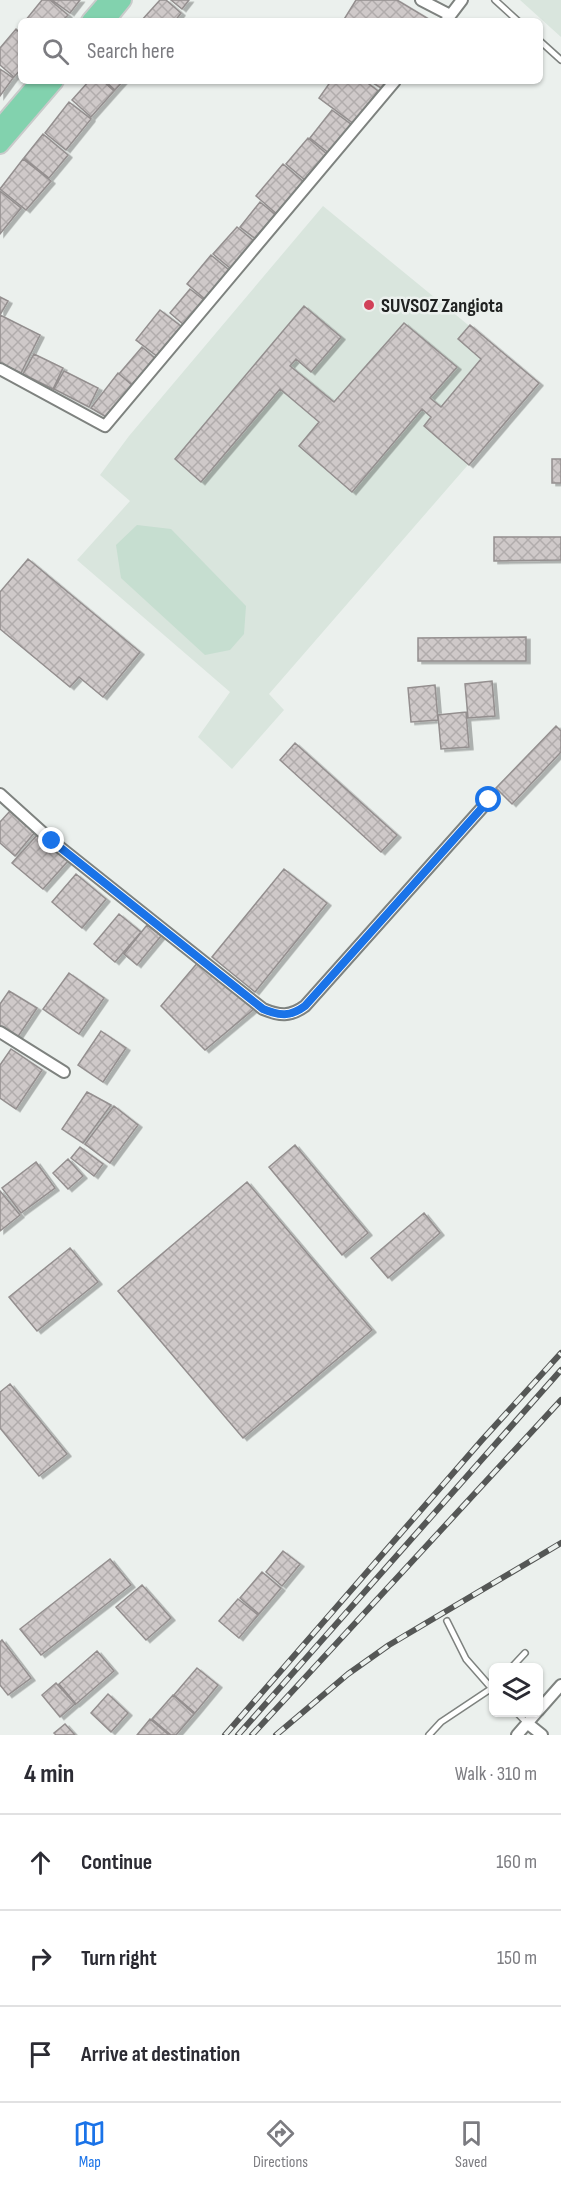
<!DOCTYPE html>
<html lang="en">
<head>
<meta charset="utf-8">
<style>
  :root { --surface:#fff; --page:#f7f7f7; --text:#2b2b33; --muted:#7c7c81; --line:#e1e1e2; --accent:#1a73e8 }
  body { margin:0; font-family:"Sofia Sans Condensed",sans-serif; background:var(--page); color:var(--text) }
  .controls { position:absolute; right:18px; bottom:18px; display:grid; overflow:hidden; border-radius:9px; box-shadow:0 2px 4px #0004 }
  .controls button { width:54px; height:54px; display:grid; place-items:center; padding:0; border:0; border-bottom:2px solid var(--line); background:var(--surface); color:var(--text); font:30px sans-serif }
  .stop { position:absolute; width:18px; height:18px; margin:-14px; border:4px solid #1a73e8; border-radius:50%; background:#fff }
  .stop.end { background:#1a73e8; border-color:#fff; box-shadow:0 2px 6px #0008 }
  .list { margin:0; padding:0; list-style:none }
  h2 { display:flex; justify-content:space-between; align-items:center; height:78px; margin:0; padding:0 24px; font-size:26px }
  h2 small { font-size:20px; font-weight:400; color:var(--muted) }
  .list li { display:grid; grid-template-columns:39px 1fr auto; gap:18px; align-items:center; box-sizing:border-box; height:96px; padding:0 24px; border-top:2px solid var(--line) }
  .list b { display:block; font-size:22px; white-space:nowrap }
  .list em { font-size:20px; font-style:normal; color:var(--muted) }
  .icon { flex:none; width:33px; height:33px; fill:none; stroke:currentColor; stroke-width:2; stroke-linecap:round; stroke-linejoin:round }
  .map { position:relative; flex:none; width:561px; height:1735px; overflow:hidden }
  .search { position:absolute; background:var(--surface); box-shadow:0 2px 4px #0004; left:18px; right:18px; top:18px; height:66px; display:flex; align-items:center; gap:15px; box-sizing:border-box; padding:0 21px; border-radius:9px; color:var(--muted); font-size:22px }
  .sheet { height:366px; background:var(--surface) }
  nav { display:flex; justify-content:space-around; align-items:center; box-sizing:border-box; height:84px; border-top:2px solid var(--line); background:var(--surface); font-size:16px; color:var(--muted) }
  nav a { display:grid; justify-items:center; gap:3px }
  nav .on { color:var(--accent) }
  .map>svg:first-child { display:block }
  .built { fill:#d9e5dd }
  .park { fill:#c6ded0 }
  .building { fill:url(#building-cross-hatch); stroke:#948f8f; stroke-width:1.5; filter:url(#shadow) }
  .lines { fill:none; stroke-linecap:round; stroke-linejoin:round }
  .service-casing { stroke:#7e827f; stroke-width:8 }
  .minor-casing { stroke:#7e827f; stroke-width:14 }
  .primary-casing { stroke:#c9caca; stroke-width:20 }
  .service { stroke:#fff; stroke-width:5 }
  .minor { stroke:#fff; stroke-width:10 }
  .primary { stroke:#82d2ae; stroke-width:16 }
  .rail-casing { stroke:#555756; stroke-width:6 }
  .rail { stroke:#ebf0ed; stroke-width:4; stroke-dasharray:11; stroke-linecap:butt }
  .route { stroke:#1a73e8; stroke-width:8 }
  .poi-dot { fill:#d14158; stroke:#ebf0ed; stroke-width:2 }
  .labels { text-anchor:middle; stroke-width:5; stroke-linejoin:round; paint-order:stroke }
  .poi-label { font-size:20px; font-weight:bold; fill:#202221; stroke:#ebf0ed; text-anchor:start }
</style>
</head>
<body>
<div class="map">
<svg width="561" height="1735" viewBox="0 0 561 1735">
  <defs>
    <pattern id="building-cross-hatch" width="8" height="8" patternUnits="userSpaceOnUse" patternTransform="scale(1.5)"><rect width="8" height="8" fill="#cfc9c9"/><path d="M0 0l8 8M0 8l8-8" fill="none" stroke="#b1acac"/></pattern>
    <filter id="shadow"><feDropShadow dx="4" dy="2.5" stdDeviation="0" flood-color="#0004"/></filter>
  </defs>
  <rect width="100%" height="100%" fill="#ebf0ed"/>
  <path class="built" d="M520,0H561V37Z
    M323,206L539,383L269,694L284,710L232,769L198,737L230,692L77,560L130,501L100,475L129,436Z"/>
  <path class="park" d="M137,525L171,529L246,606L244,634L230,650L205,655L121,578L116,545Z"/>
  <path class="building" d="M42,0H50L68,15L62,21H25Z
    M52,0H80L70,13Z
    M160,0H166L181,13L175,21H141Z
    M171,0H189L182,9Z
    M356,0H397L432,21H343Z
    M16,29L21,34V69L14,77L0,65V48Z
    M0,69L13,78L0,96Z
    M89,81H103L114,91L91,117L72,100Z
    M105,81H123L115,90Z
    M331,81H365L378,91L354,124L319,98Z
    M370,81H387L381,88Z
    M69,102L91,119L66,150L45,133Z
    M332,110L352,125L330,154L310,138Z
    M43,134L68,155L49,178L24,158Z
    M308,138L328,155L306,181L286,164Z
    M23,159L51,181L26,210L0,189Z
    M283,164L305,183L278,215L256,196Z
    M0,191L21,208L0,234Z
    M260,202L277,216L257,240L240,227Z
    M237,227L254,241L231,269L213,254Z
    M211,255L229,270L205,299L187,284Z
    M190,289L204,300L184,325L170,313Z
    M0,297L8,301L0,315Z
    M304,306L341,337L311,372L296,359L290,366L334,402L404,323L457,367L430,398L441,407L481,359L458,339L470,325L539,383L469,465L424,426L431,417L422,409L352,492L299,446L319,422L280,389L201,482L175,459Z
    M160,310L182,327L158,357L136,340Z
    M0,315L40,335L21,373L0,363Z
    M142,347L156,359L134,386L119,374Z
    M34,354L63,368L53,389L23,374Z
    M64,371L98,388L89,407L54,389Z
    M118,373L133,386L108,418L91,408Z
    M552,459H561V483H552Z
    M494,537H561V560L494,561Z
    M28,559L140,652L103,697L79,677L70,687L0,629V592Z
    M526,637V661H418V638Z
    M492,681L495,716L468,718L465,684Z
    M435,685L438,720L411,722L408,688Z
    M466,712L469,747L441,749L438,715Z
    M556,726L561,731V752L512,804L496,788Z
    M295,743L397,835L381,852L280,760Z
    M10,811L35,832L15,856L0,843V822Z
    M38,834L68,861L43,889L12,863Z
    M284,869L327,903L255,992L212,957Z
    M76,874L106,899L82,928L52,902Z
    M119,914L141,932L115,962L94,944Z
    M147,925L161,936L137,965L124,954Z
    M199,961L255,1008L205,1050L161,1006Z
    M69,973L104,998L79,1034L43,1009Z
    M9,991L37,1008L17,1038L0,1027V1004Z
    M101,1031L126,1048L103,1082L78,1065Z
    M11,1049L42,1070L16,1109L0,1098V1065Z
    M87,1092L111,1105L83,1143L62,1129Z
    M114,1106L138,1125L110,1163L85,1144Z
    M295,1145L368,1233L342,1255L269,1167Z
    M80,1147L103,1164L94,1176L71,1158Z
    M68,1159L83,1176L68,1189L53,1173Z
    M36,1162L55,1188L21,1213L2,1188Z
    M247,1182L372,1330L243,1438L118,1291Z
    M0,1191L20,1215L0,1231Z
    M424,1213L440,1233L388,1278L371,1258Z
    M70,1248L98,1282L37,1331L9,1297Z
    M10,1384L67,1454L39,1476L0,1428V1392Z
    M283,1551L300,1564L282,1586L266,1572Z
    M110,1559L131,1585L41,1655L20,1629Z
    M262,1572L281,1588L259,1614L240,1598Z
    M142,1585L171,1618L146,1640L116,1607Z
    M238,1599L258,1615L239,1638L219,1621Z
    M2,1640L31,1678L8,1695L0,1685V1642Z
    M97,1651L114,1671L76,1704L59,1684Z
    M197,1668L218,1685L195,1713L174,1695Z
    M56,1683L75,1704L60,1717L42,1695Z
    M108,1694L128,1713L111,1732L91,1713Z
    M173,1695L194,1714L176,1735H171L152,1719Z
    M150,1719L169,1735H137Z
    M65,1724L75,1735H56L54,1733Z"/>
  <g class="lines">
    <defs>
      <path id="service" d="M495,0L518,21
        M540,41L561,60
        M447,1621L466,1659L494,1691
        M511,1668L525,1653
        M516,1712L527,1723
        M429,1735L441,1722L492,1688"/>
      <path id="minor" d="M421,0L450,15
        M446,21L462,0
        M0,369L105,426L395,81
        M0,794L52,841L263,1009C280,1016 290,1017 305,1006L489,800
        M0,1032L64,1072
        M538,1711L561,1685
        M527,1723L542,1735
        M517,1735L537,1712"/>
      <path id="primary" d="M90,21L108,0
        M106,21L123,0
        M0,127L39,81
        M0,145L55,81"/>
    </defs>
    <use href="#service" class="service-casing"/>
    <use href="#minor" class="minor-casing"/>
    <use href="#primary" class="primary-casing"/>
    <use href="#service" class="service"/>
    <use href="#minor" class="minor"/>
    <use href="#primary" class="primary"/>
    <defs>
      <path id="rail" d="M225,1735L482,1440L561,1353
        M238,1735L561,1370
        M252,1735L561,1400
        M276,1735L348,1674L389,1645L561,1543"/>
    </defs>
    <use href="#rail" class="rail-casing"/>
    <use href="#rail" class="rail"/>
  </g>
  <g class="lines">
    <path class="route" d="M52,841L263,1009C280,1016 290,1017 305,1006L489,800"/>
  </g>
  <circle class="poi-dot" cx="369" cy="305" r="6"/>
  <g class="labels">
    <g class="poi-label">
      <text x="381" y="312">SUVSOZ Zangiota</text>
    </g>
  </g>
</svg>
<div class="controls">
<button><svg class="icon" aria-label="layers" viewBox="0 0 24 24"><path d="M12 4l9 5-9 5-9-5zM3 14l9 5 9-5"/></svg></button>
</div>
<div class="stop" style="left:489px;top:800px"></div>
<div class="stop end" style="left:52px;top:841px"></div>
<div class="search"><svg class="icon" aria-label="search" viewBox="0 0 24 24"><circle cx="10" cy="10" r="6"/><path d="M15 15l6 6"/></svg>Search here</div>
</div>
<section class="sheet">
<h2>4 min<small>Walk · 310 m</small></h2>
<ul class="list">
<li><svg class="icon" aria-label="ahead" viewBox="0 0 24 24"><path d="M12 20V5M6 11l6-6 6 6"/></svg><div><b>Continue</b></div><em>160 m</em></li>
<li><svg class="icon" aria-label="right" viewBox="0 0 24 24"><path d="M7 20v-9h11M14 6l5 5-5 5"/></svg><div><b>Turn right</b></div><em>150 m</em></li>
<li><svg class="icon" aria-label="arrive" viewBox="0 0 24 24"><path d="M6 21V4h12l-3 4 3 4H6"/></svg><div><b>Arrive at destination</b></div></li>
</ul>
</section>
<nav>
<a class="on"><svg class="icon" aria-label="map" viewBox="0 0 24 24"><path d="M3 6l6-2 6 2 6-2v14l-6 2-6-2-6 2zM9 4v14M15 6v14"/></svg>Map</a>
<a><svg class="icon" aria-label="directions" viewBox="0 0 24 24"><path d="M12 3l9 9-9 9-9-9zM9 14v-3h6M13 9l2 2-2 2"/></svg>Directions</a>
<a><svg class="icon" aria-label="saved" viewBox="0 0 24 24"><path d="M7 4h10v16l-5-4-5 4z"/></svg>Saved</a>
</nav>
</body>
</html>
